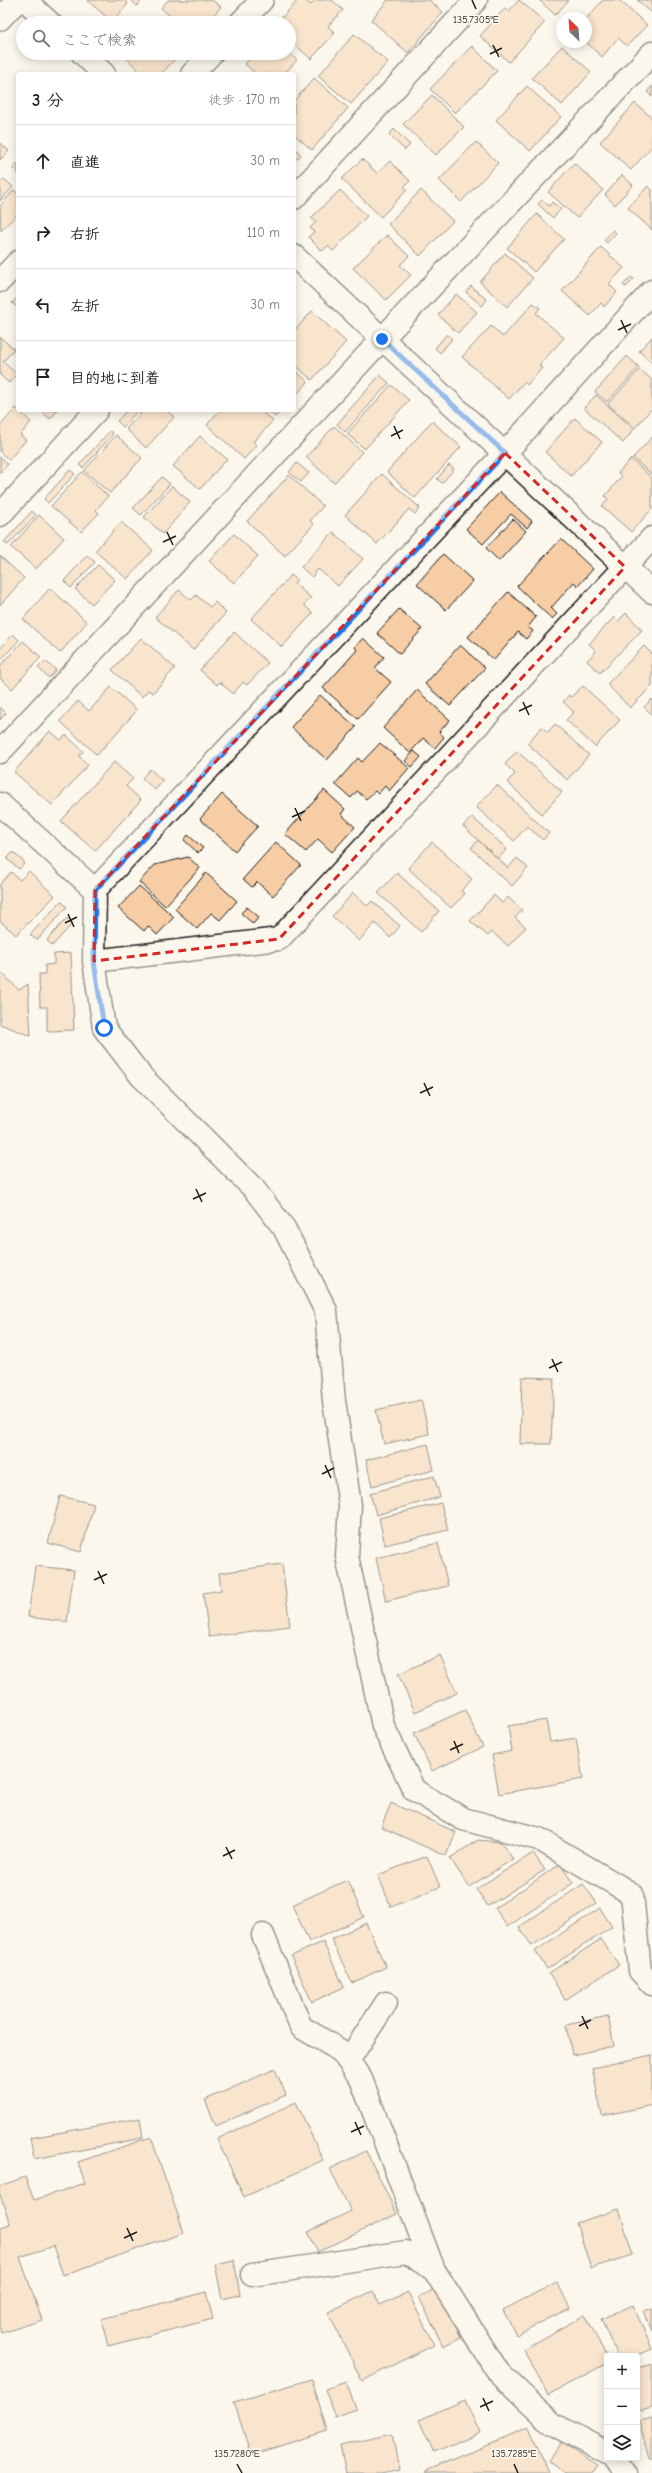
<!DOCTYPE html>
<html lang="ja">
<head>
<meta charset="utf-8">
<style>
  :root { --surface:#fff; --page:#f6f6f6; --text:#202124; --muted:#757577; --line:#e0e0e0 }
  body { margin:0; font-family:"Comic Neue","Klee One",sans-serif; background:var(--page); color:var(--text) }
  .controls { position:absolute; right:12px; bottom:12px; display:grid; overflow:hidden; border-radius:4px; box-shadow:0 2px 10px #0003 }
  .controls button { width:36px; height:36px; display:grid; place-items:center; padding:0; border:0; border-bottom:1px solid var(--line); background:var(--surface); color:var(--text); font:20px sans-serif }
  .compass { position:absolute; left:556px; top:12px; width:36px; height:36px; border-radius:50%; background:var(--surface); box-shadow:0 2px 10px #0003; rotate:335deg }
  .stop { position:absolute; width:12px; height:12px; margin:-9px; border:3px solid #1a73e8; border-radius:50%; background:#fff }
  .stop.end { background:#1a73e8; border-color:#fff; box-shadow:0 1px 4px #0008 }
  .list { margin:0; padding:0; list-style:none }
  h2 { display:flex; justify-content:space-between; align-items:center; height:52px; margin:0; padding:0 16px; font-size:17px }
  h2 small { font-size:13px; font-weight:400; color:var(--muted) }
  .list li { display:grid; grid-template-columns:26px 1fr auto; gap:12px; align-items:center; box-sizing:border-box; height:72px; padding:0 16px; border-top:1px solid var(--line) }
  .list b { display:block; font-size:15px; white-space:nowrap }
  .list em { font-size:13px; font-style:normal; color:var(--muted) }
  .icon { flex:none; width:22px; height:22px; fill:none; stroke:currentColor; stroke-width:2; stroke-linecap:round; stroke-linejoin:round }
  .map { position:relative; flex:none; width:652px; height:2473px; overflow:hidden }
  .search { position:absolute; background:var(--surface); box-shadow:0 2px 10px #0003; left:16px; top:16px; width:280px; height:44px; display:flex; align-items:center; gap:10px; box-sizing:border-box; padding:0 14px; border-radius:22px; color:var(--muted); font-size:15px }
  .panel { position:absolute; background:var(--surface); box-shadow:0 2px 10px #0003; left:16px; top:72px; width:280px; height:340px; border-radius:4px }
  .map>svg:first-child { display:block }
  .building { fill:#f7cda6; stroke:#1c1c1c }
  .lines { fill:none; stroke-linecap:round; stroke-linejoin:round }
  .minor-casing { stroke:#1c1c1c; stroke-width:25 }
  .minor { stroke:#fbf7ec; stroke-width:22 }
  .route { stroke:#1a73e8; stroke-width:5 }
  .marked { fill:none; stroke:#d62828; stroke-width:3; stroke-dasharray:8 5; stroke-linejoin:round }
  .ticks { fill:none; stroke:#1c1c1c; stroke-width:1.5 }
  .ticks-label { font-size:10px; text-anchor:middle; fill:#1c1c1c; stroke:#fbf7ec; stroke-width:3.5; stroke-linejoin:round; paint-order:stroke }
</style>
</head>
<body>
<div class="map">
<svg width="652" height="2473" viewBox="0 0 652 2473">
  <rect width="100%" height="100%" fill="#fbf7ec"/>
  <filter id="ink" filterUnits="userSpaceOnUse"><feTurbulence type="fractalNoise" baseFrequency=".025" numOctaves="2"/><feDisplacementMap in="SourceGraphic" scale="8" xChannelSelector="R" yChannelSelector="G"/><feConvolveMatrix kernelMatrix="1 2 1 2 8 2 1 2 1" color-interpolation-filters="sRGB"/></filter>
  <g filter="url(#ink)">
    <path class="building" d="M87,0H124L128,4L112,22Z
      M131,0H142L137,6Z
      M168,0H212L221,7L207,23H178L161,8Z
      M298,0H305L311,5L315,0H332L343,10L328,26L335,33L311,59L289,39V23H277Z
      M388,0H429L443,12L408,53L371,20Z
      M519,0L545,22L509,62L480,36L505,8L509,11Z
      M539,0H569L555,15Z
      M603,0H619L647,25L627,46L618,38L602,57L586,42V19Z
      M637,0H652V11L651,12Z
      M154,18L159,23H149Z
      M354,34L388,62L351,104L318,76Z
      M472,46L497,71L455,113L430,89Z
      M562,46L591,72L562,105L532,78Z
      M122,53H181L161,74H142Z
      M255,53H289L297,60L284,74H256L245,64Z
      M314,78L348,108L312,150L294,134V101Z
      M527,86L561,117L530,151L496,120Z
      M652,86V97L647,92Z
      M432,95L464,127L436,155L403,124Z
      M635,103L652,118V146L631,170L600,142Z
      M394,129L410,145L405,150L389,135Z
      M476,142L498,163L461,202L439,180Z
      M0,143L9,151L0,160Z
      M294,147L301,155L294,161Z
      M362,159L377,173L390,161L410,181L404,187L407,190L381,217L342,179Z
      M18,163V174L13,169Z
      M574,163L603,190L577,218L548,192Z
      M622,175L633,185L615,205L605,195Z
      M4,179L13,187L0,201V182Z
      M648,186L652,190V230L628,208Z
      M14,190L18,194V213L1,231L0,206Z
      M340,190L367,216L333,251L328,246L322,251L308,237L314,232L310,228L316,222L311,218Z
      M421,190L453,221L420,256L388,224Z
      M542,200L549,206L552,202L561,209L553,218L538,204Z
      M537,214L564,239L534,272L507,248Z
      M613,230L616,233L607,243L604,240Z
      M387,235L409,256L400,265L411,275L386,300L353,268Z
      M601,247L624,268L609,284L617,292L604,307L601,303L590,316L562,291Z
      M505,253L533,278L507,307L480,282Z
      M631,277L634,279L626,287L623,285Z
      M471,286L487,300L482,306L466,292Z
      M456,294L477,312L458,333L438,315Z
      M18,297V308L12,303Z
      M533,303L540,308L536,313L564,338L539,365L542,368L527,385L524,382L509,399L462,357L491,326L503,337Z
      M312,311L346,342L312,380L294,364V331Z
      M447,334L452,339L440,353L435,348Z
      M0,337L14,349L3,362L17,374L9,383L0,375Z
      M652,337V363L639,351Z
      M627,356L639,367L607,402L595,392Z
      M294,369L308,382L294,397Z
      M640,369L652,380V408L635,428L608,404Z
      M380,375L389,383L345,432L337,424Z
      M391,385L409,400L365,449L347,434Z
      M596,395L634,429L623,443L584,408Z
      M16,408L31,422L20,435L26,440L9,460L0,452V426Z
      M40,410H58L50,419Z
      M127,410H138L123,427L117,421Z
      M144,410H166L174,417L146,448L126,429Z
      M220,410H260L273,421L253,442L257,445L244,459L207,425Z
      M267,410H282L275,417Z
      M575,418L602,442L571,476L545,452Z
      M432,421L461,447L415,498L387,472Z
      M334,426L362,452L334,483L306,457Z
      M110,431L113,434L83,468L79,465Z
      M116,435L142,458L110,493L84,471Z
      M200,436L227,459L200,489L173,466Z
      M652,437V475L633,458Z
      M0,457L8,464L0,473Z
      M631,459L652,478V509L631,532L602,506L608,499L605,496L622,476L618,473Z
      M297,463L309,473L301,482L289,472Z
      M449,465L454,469L442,483L437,479Z
      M70,470L75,474L48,503L44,499Z
      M82,472L108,496L96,510L99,513L81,532L51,506Z
      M382,474L420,508L415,514L409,509L377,544L345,515Z
      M289,475L323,506L310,521L314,524L285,556L247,521Z
      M162,477L170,484L141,515L133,508Z
      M172,486L190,502L163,534L144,517Z
      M500,492L532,521L527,528L511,514L483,544L466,529Z
      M32,511L36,515L8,545L4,542Z
      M39,515L64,538L36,569L11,547Z
      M513,519L526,531L499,561L486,548Z
      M121,522L153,550L127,579L95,551Z
      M333,532L363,559L338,586L318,569L312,577L301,567Z
      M234,534L258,556L234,583L209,561Z
      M561,539L593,569L578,586L574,582L551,608L557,614L552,619L517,586Z
      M443,554L473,581L446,610L417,584Z
      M87,555L95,562L71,588L64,581Z
      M0,556L24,578L0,605Z
      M98,565L115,580L92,604L75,589Z
      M291,575L297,580L294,583L311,598L304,605L313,613L282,647L251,619Z
      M50,588L87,622L60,653L23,619Z
      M179,590L191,600L196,595L210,607L215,602L226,613L193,650L155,617Z
      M508,592L536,617L528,627L533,631L526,639L518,632L494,660L468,637Z
      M399,609L422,629L400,654L377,633Z
      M626,613L642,630L600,673L587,661L596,651L589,644L614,617L618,621Z
      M234,632L268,663L247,685L243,682L233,694L220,682L217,685L200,670Z
      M13,634L19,640L0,661V649Z
      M141,638L175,668L153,693L148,690L142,697L112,670Z
      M363,638L384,657L375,668L391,682L358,719L323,688L357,650L355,647Z
      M23,641L41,657L12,689L0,678V666Z
      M460,645L485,668L450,706L425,684Z
      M644,646L652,654V686L630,708L607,684Z
      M45,661L56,670L49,678L38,668Z
      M583,686L620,720L595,747L566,720L574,712L563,702L569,695L571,697Z
      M111,687L137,710L97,755L60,721L78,701L89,711Z
      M417,690L450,720L439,732L444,737L435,748L423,738L410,753L383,728Z
      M320,695L356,727L327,760L291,727Z
      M652,699V715L644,707Z
      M0,707L6,713L0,720Z
      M555,724L589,755L567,780L527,743L542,727L548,732Z
      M50,731L61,740L66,735L83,751L79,756L88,765L52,805L14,772Z
      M380,743L409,768L389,791L385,786L378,794L375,791L366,799L357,791L351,798L335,784L358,758L362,762Z
      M414,751L421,757L412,767L405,761Z
      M517,751L562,792L542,814L507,782L515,774L505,764Z
      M114,762L133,779L126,786L141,800L95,851L61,821Z
      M150,769L163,781L155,790L142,778Z
      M497,785L549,833L543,840L527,826L514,841L476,807Z
      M324,790L345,809L341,814L355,827L332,852L318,839L306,852L285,834Z
      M222,794L258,826L235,851L200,819Z
      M472,817L507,849L498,859L463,826Z
      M188,835L203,848L198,853L184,840Z
      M478,840L508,868L517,858L528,868L512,886L471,848Z
      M276,842L301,865L273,896L257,882L252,887L243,879Z
      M432,842L472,879L461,891L465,894L451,908L408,868Z
      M13,852L25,863L19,869L7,859Z
      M188,857L200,868L165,906L139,882L155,865Z
      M29,871L55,896L16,935L0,921V884L11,872L20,880Z
      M206,873L237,901L220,920L211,913L197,929L175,909Z
      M397,873L439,911L421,932L378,893Z
      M139,886L174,917L157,935L148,926L144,931L118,908Z
      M353,893L367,906L372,901L400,926L390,938L375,923L359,941L332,916Z
      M494,895L502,903L508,897L522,910L515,918L526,927L508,946L492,932L488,936L470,921Z
      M61,901L67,907L37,940L30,935Z
      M247,907L259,917L253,924L241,913Z
      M67,918L73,923L52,946L47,940Z
      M71,953L74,1030L47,1031V1007H40L39,974H45V965L54,964V954Z
      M0,971L19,990L28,984L31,1036L0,1024Z
      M522,1377L554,1378L551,1444H520Z
      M421,1400L429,1434L384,1444L376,1410Z
      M428,1444L434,1470L372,1486L366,1460Z
      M434,1476L440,1497L376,1515L370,1493Z
      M60,1496L94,1504L81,1552L48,1543Z
      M441,1503L448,1530L385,1545L379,1518Z
      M438,1543L448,1586L386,1601L376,1558Z
      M282,1564L290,1626L209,1637L203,1593L221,1590L219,1573Z
      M35,1566L74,1570L67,1622L28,1617Z
      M440,1655L457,1693L415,1712L398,1674Z
      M465,1710L483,1747L432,1771L414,1733Z
      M546,1720L550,1742L576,1738L583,1779L499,1794L492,1755L512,1751L508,1726Z
      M391,1803L456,1832L446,1856L381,1827Z
      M478,1840L501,1842L513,1859L469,1887L450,1858Z
      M533,1853L545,1870L488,1906L476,1889Z
      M427,1856L440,1887L391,1907L378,1875Z
      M560,1864L573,1883L507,1927L495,1908Z
      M347,1880L364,1917L309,1942L292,1905Z
      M583,1884L597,1903L532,1946L519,1927Z
      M600,1908L612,1927L547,1969L535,1951Z
      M366,1923L386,1967L352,1983L331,1939Z
      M601,1939L619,1965L565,2000L549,1973Z
      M323,1942L344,1987L312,2002L291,1956Z
      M608,2016L614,2046L572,2055L566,2025Z
      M652,2055V2105L602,2116L592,2068Z
      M275,2069L286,2095L216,2126L205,2100Z
      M296,2102L323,2160L244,2197L217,2139Z
      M140,2118L143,2138L34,2159L30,2138Z
      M151,2137L184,2233L63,2275L53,2246L20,2257L42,2320L2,2333L0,2326V2227L10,2224L0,2195V2186L25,2177L34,2200L85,2183L78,2162Z
      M366,2151L397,2214L318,2252L308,2232L351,2211L330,2169Z
      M619,2209L633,2255L591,2268L576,2223Z
      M234,2260L240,2295L222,2299L215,2264Z
      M557,2282L570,2308L516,2335L503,2310Z
      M437,2288L461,2337L443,2346L419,2297Z
      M373,2291L380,2305L408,2292L434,2345L362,2381L328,2312Z
      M206,2292L213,2319L108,2346L101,2319Z
      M633,2305L652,2349L636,2356H617L601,2319Z
      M652,2309V2331L644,2312Z
      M585,2315L607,2357V2363L548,2395L523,2349Z
      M652,2364V2408L640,2411L637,2400V2368Z
      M312,2379L327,2431L251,2455L234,2402Z
      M346,2382L356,2409L335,2417L325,2389Z
      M465,2400L480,2433L434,2453L419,2420Z
      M652,2418V2458H649L639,2421Z
      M529,2427L549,2473H426L425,2471Z
      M392,2434L399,2469L381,2473H346L340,2446Z
      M561,2442L598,2466L593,2473H566L548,2461Z"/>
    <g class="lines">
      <defs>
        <path id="minor" d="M25,0L50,23
          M0,19L18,0
          M240,23L262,0
          M82,53L104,74
          M192,74L212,53
          M294,198L476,0
          M294,256L652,592
          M0,281L18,262
          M652,291L505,453L95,890L94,961L104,1028L141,1076L254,1189L284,1228L326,1311L334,1401L350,1505L347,1556L383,1726L414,1790L463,1819L539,1839L632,1894L640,1971L652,1984
          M0,515L97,410
          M0,752L382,339L652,53
          M0,804L95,890
          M94,961L279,939L652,538
          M263,1935L301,2027L341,2051L361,2079L434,2270
          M348,2061L386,2003
          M252,2275L406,2252L434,2270L499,2373L553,2424L607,2453
          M615,2458L625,2473"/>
      </defs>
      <use href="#minor" class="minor-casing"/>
      <use href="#minor" class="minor"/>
    </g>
  </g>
  <g class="lines" filter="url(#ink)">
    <path class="route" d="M104,1028L94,961L95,890L505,453L382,339"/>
  </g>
  <path d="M0 0H652V2473H0ZM505,453L625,567L279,939L94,961L95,890Z" fill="#fbf7ec" fill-opacity=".55" fill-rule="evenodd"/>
  <path class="marked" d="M505,453L625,567L279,939L94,961L95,890Z"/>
  <path class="ticks" d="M472,0L476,9M493,45L499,57M490,54L502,48M621,320L627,333M618,330L631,324M394,426L400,439M391,436L403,430M167,532L173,545M163,542L176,536M523,702L529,715M519,711L532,705M295,808L301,821M292,817L305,811M68,914L74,927M65,923L77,917M424,1083L430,1096M420,1093L433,1087M196,1189L202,1202M193,1199L206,1193M552,1359L558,1372M549,1368L562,1362M325,1465L331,1478M322,1474L334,1468M98,1571L104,1584M94,1580L107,1574M454,1741L459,1753M450,1750L463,1744M226,1847L232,1859M223,1856L235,1850M582,2016L588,2029M579,2026L591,2020M355,2122L361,2135M351,2132L364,2126M127,2228L133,2241M124,2238L137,2232M483,2398L489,2411M480,2407L493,2401M237,2464L242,2473M514,2464L518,2473"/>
  <g class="ticks-label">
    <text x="476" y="23">135.7305°E</text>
    <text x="237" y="2457">135.7280°E</text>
    <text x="514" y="2457">135.7285°E</text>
  </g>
</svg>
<div class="controls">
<button>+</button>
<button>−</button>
<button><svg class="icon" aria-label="layers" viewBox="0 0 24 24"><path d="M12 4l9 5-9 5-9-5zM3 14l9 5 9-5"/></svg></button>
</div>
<svg class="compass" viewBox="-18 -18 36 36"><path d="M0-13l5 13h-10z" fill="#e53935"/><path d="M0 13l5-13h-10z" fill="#757577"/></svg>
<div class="stop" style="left:104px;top:1028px"></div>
<div class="stop end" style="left:382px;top:339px"></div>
<div class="search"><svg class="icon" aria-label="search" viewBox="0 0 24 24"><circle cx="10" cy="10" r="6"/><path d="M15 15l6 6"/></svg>ここで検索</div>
<section class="panel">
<h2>3 分<small>徒歩 · 170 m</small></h2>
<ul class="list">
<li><svg class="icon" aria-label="ahead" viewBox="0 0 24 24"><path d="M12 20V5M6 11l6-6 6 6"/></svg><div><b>直進</b></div><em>30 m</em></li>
<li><svg class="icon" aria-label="right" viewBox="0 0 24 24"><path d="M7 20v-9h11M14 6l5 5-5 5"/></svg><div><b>右折</b></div><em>110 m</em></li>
<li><svg class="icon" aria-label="left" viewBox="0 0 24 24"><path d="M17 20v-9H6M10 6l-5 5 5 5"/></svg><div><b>左折</b></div><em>30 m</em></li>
<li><svg class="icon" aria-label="arrive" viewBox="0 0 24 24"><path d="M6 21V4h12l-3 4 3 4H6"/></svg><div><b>目的地に到着</b></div></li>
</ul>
</section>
</div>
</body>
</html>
